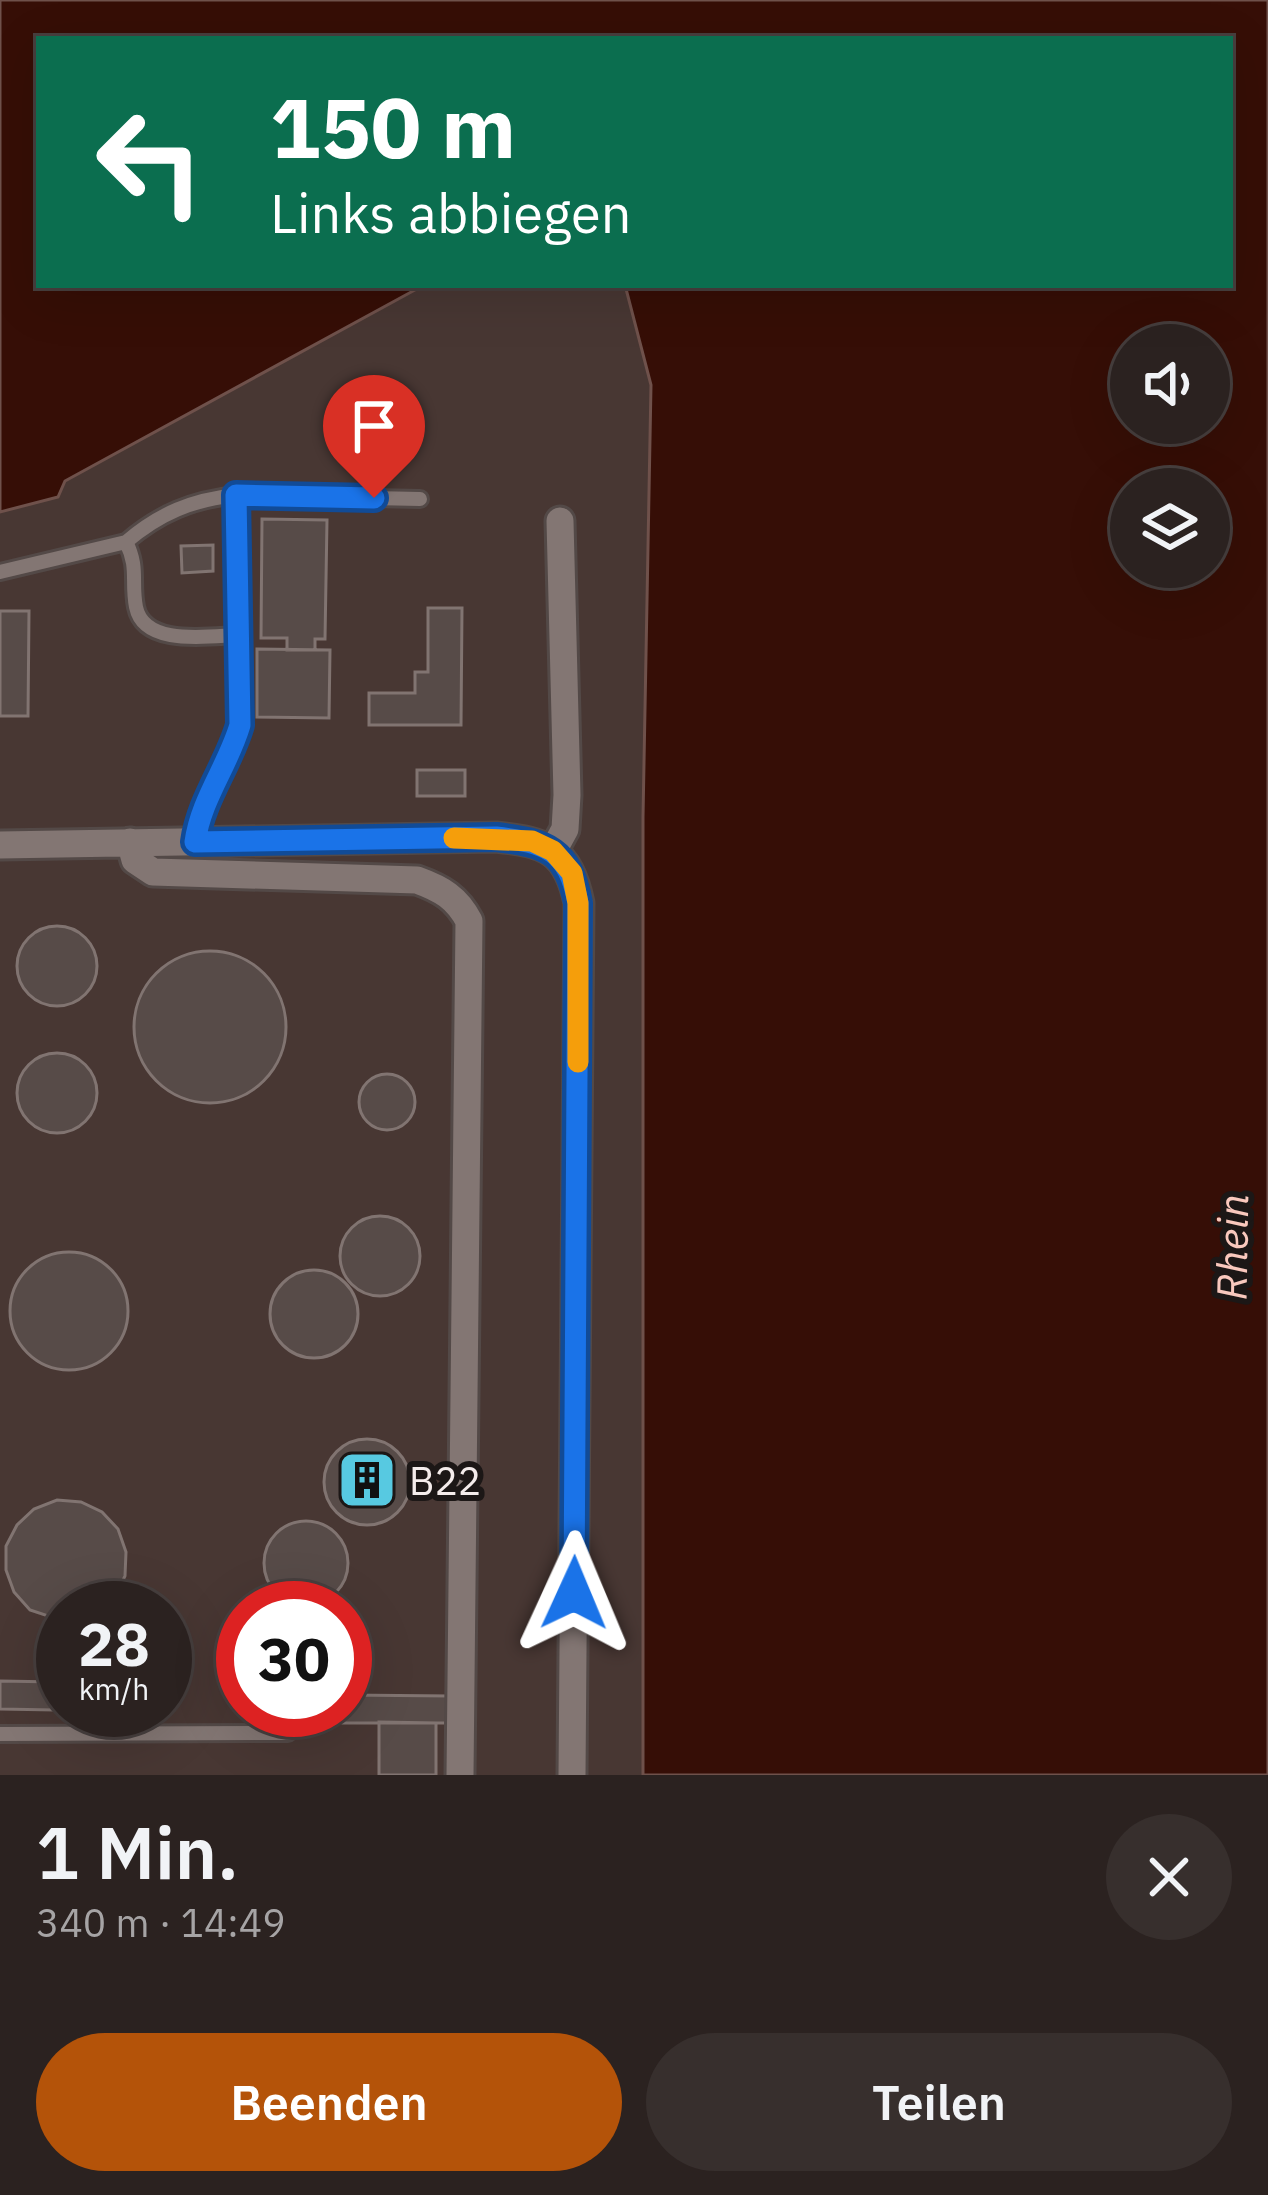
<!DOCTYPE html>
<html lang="de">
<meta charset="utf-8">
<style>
body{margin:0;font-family:"IBM Plex Sans",sans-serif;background:#372f2d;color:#f1f3f6;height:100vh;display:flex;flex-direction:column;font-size:45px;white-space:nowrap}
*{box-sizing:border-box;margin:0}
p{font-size:39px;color:#a6a4a5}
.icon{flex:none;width:66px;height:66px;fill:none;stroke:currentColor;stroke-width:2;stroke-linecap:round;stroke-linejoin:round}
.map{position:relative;height:1775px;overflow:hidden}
.drawer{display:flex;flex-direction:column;background:#2b2220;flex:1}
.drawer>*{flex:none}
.guide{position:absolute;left:36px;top:36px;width:1197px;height:252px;border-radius:0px;box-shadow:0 12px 48px #0002,0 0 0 3px #473f3e;background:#0b6e4f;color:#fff;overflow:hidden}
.buttons{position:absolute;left:1110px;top:324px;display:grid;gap:24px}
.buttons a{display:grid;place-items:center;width:120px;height:120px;border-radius:50%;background:#2b2220;box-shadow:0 12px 48px #0002,0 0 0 3px #473f3e;font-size:60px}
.speed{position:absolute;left:36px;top:1581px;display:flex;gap:24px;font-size:60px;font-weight:700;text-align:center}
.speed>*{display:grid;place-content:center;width:156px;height:156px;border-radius:50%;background:#2b2220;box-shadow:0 12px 48px #0002,0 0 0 3px #473f3e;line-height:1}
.speed small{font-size:30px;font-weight:400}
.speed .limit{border:18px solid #d22;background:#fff;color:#111}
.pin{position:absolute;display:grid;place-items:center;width:102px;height:102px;color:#fff;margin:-123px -51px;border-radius:50% 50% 50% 0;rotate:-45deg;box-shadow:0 0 12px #0007}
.pin .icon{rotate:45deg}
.me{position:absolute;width:132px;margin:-66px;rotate:1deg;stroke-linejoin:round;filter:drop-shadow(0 0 9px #0008)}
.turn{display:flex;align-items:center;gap:42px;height:252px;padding:0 36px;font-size:54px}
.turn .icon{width:156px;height:156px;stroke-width:2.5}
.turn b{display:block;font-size:84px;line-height:102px}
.round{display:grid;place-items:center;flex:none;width:126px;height:126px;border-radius:63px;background:#372f2d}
.summary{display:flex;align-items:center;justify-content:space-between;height:204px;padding:0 36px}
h1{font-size:72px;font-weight:600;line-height:90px}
.action{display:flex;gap:24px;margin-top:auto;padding:24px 36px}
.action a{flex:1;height:138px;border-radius:72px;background:#b45309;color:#fff;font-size:48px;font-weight:600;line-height:138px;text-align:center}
.action a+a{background:#372f2d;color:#f1f3f6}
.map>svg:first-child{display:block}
.built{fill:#483733;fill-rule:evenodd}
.water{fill:#360e06;stroke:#6f514b;stroke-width:3;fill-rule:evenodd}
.building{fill:#574b48;stroke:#817471;stroke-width:3}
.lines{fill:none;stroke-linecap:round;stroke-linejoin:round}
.service-casing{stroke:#534947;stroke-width:20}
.minor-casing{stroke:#534947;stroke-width:33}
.service{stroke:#837673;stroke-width:14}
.minor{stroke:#837673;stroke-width:27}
.route-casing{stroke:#114b97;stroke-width:30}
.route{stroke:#1a73e8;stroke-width:21}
.slow{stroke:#f59e0b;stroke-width:21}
.labels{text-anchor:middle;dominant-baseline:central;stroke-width:12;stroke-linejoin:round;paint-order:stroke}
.poi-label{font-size:39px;fill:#f4eceb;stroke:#1c1716;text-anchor:start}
.water-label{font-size:42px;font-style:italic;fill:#f9c8bd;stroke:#1c1716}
</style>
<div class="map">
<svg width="1268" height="1775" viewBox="0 0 1268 1775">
<rect width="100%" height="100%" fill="#392d2b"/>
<path class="built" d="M0,0L39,39V285H625L651,385L643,817V1775H0ZM63,1608H165V1710H63ZM243,1608H345V1710H243Z"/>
<path class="water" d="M0,0H1268V1775H643V817L651,385L625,285H1230V39H39V285H424L65,481L58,497L0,512ZM1131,345H1209V423H1131ZM1131,489H1209V567H1131Z"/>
<path class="building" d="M262,519L327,520L325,639H315V650H287V638H261Z
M213,545V571L182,573L181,546Z
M428,608H462L461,725H369V693H415V672H428Z
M0,611H29L28,716H0Z
M257,649L330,650L329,718L257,717Z
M417,770H465V796H417Z
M17 966a40 40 0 1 1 80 0a40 40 0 1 1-80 0Z
M134 1027a76 76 0 1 1 152 0a76 76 0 1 1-152 0Z
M17 1093a40 40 0 1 1 80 0a40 40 0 1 1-80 0Z
M359 1102a28 28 0 1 1 56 0a28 28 0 1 1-56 0Z
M340 1256a40 40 0 1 1 80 0a40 40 0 1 1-80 0Z
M10 1311a59 59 0 1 1 118 0a59 59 0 1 1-118 0Z
M270 1314a44 44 0 1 1 88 0a44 44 0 1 1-88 0Z
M324 1482a43 43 0 1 1 86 0a43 43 0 1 1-86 0Z
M57,1500L81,1502L102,1512L118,1529L126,1552L125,1576L115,1597L103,1608H63V1621L30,1610L14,1592L6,1570V1546L17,1525L34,1509Z
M264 1563a42 42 0 1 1 84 0a42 42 0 1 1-84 0Z
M0,1681L55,1682L54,1710L0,1709Z
M345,1695L450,1696V1723H343Z
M302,1710H336V1724L301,1723Z
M379,1722L436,1723V1775H379Z"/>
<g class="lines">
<defs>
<path id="service" d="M236,495C192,500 160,513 126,542C139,568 131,581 136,607C144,647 209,636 238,635
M0,572L126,542
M195,842C201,799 228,766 240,725L236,495L420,499
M0,1734L288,1733"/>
<path id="minor" d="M130,842L135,860L153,872L417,880C442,889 457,898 469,921L460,1775
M0,845L496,837C547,842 568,850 579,903L572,1775
M553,851L565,829L567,795L560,521"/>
</defs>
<use href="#service" class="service-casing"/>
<use href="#minor" class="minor-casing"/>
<use href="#service" class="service"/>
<use href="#minor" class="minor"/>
</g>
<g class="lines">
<defs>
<path id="route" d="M374,498L236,495L240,725C228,766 201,799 195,842L496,837C547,843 568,850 578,903L574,1593"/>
</defs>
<use href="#route" class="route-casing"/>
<use href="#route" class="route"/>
<path class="slow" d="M454,838L532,841L553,851L572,873L578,903V1062"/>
</g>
<defs>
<symbol id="building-square" viewBox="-11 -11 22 22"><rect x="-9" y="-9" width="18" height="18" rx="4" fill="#57c9e1" stroke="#1c1716"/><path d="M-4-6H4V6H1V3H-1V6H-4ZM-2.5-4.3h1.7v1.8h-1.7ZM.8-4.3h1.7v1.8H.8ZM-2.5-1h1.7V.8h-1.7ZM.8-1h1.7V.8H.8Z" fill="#111"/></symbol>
</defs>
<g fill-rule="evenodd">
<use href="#building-square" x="334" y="1447" width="66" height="66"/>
</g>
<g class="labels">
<g class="poi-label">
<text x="409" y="1480">B22</text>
</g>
<g class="water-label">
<text transform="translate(1232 1247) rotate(-89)">Rhein</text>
</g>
</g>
</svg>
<div class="buttons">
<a><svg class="icon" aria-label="sound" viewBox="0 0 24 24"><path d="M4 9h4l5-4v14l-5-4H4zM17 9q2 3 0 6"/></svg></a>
<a><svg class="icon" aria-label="layers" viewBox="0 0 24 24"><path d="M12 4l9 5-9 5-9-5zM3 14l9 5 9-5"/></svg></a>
</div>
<div class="speed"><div>28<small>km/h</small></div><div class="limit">30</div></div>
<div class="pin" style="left:374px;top:498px;background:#d93025"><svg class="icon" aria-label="arrive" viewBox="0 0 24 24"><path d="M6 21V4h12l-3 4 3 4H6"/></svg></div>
<svg class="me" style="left:574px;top:1593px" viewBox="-20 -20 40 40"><path d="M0-17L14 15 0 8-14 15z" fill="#1a73e8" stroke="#fff" stroke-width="4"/></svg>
<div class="guide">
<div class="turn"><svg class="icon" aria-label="left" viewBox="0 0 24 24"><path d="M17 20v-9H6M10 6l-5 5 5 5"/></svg><div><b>150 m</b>Links abbiegen</div></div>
</div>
</div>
<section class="drawer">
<div class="summary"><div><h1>1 Min.</h1><p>340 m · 14:49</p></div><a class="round"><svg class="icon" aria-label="close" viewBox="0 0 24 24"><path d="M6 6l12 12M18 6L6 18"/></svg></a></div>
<div class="action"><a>Beenden</a><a>Teilen</a></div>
</section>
